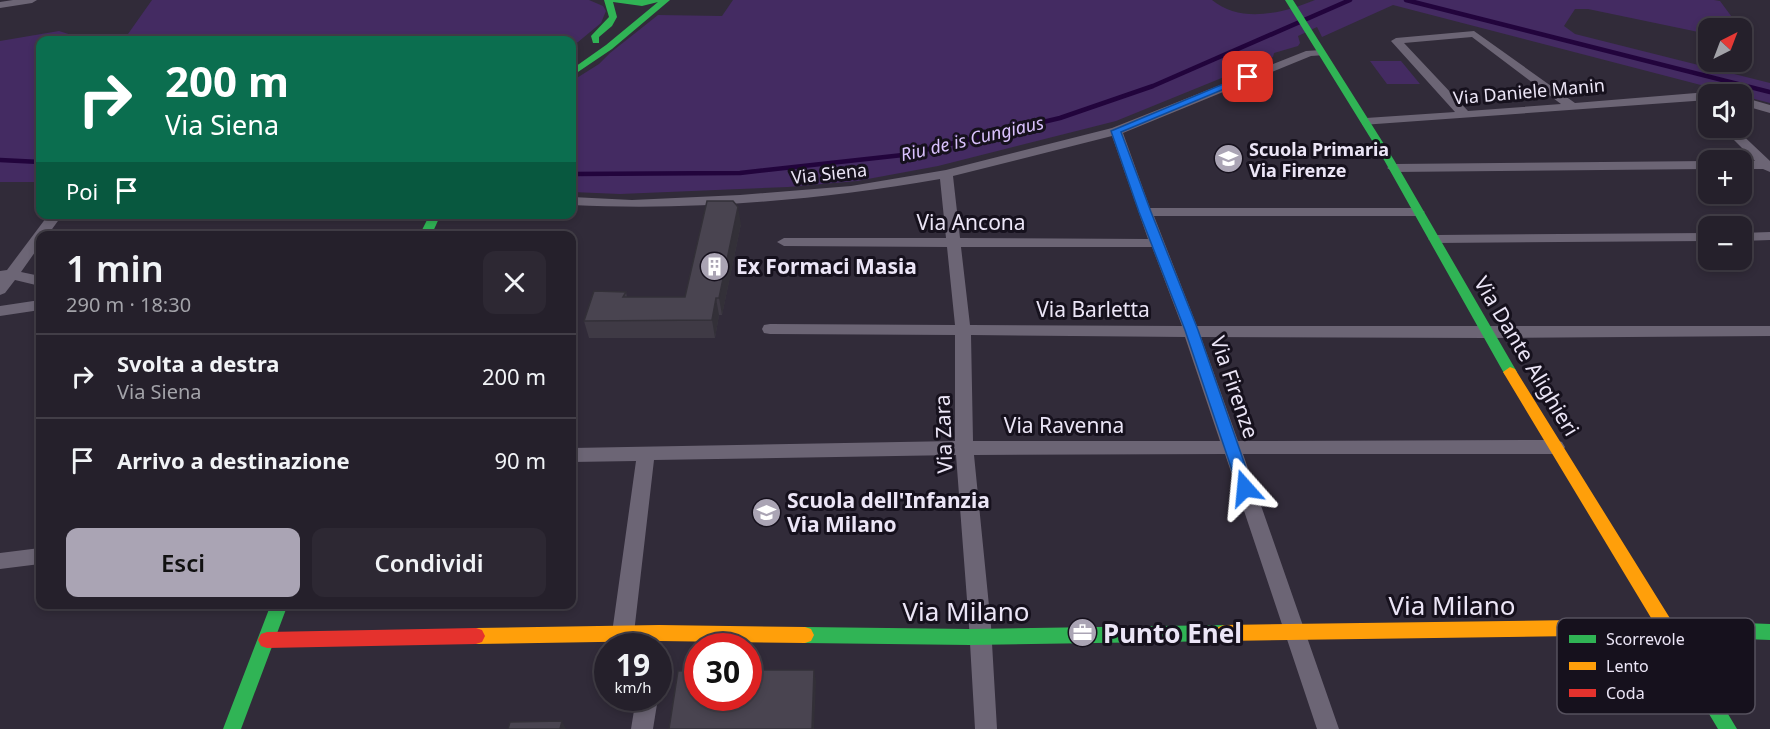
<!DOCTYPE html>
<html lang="it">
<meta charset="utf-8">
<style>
body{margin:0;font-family:"Noto Sans",sans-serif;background:#2d2833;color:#f1f3f6;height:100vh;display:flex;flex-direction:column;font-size:22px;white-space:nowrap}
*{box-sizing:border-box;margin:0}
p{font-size:20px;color:#a3a3a9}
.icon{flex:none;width:33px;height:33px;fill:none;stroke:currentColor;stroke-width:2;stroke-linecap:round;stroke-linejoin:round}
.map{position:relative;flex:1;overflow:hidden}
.panel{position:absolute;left:36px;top:231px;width:540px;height:378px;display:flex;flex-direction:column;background:#25202b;border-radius:12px;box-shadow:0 3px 9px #0003,0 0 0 2px #423e47}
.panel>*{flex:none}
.guide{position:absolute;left:36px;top:36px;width:540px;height:183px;border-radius:12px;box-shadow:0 3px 9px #0003,0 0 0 2px #423e47;background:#0b6e4f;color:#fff;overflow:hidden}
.needle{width:39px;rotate:42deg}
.tools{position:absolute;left:1698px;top:18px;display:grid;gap:12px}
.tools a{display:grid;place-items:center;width:54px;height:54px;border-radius:12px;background:#25202b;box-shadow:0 3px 9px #0003,0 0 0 2px #423e47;font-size:30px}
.speed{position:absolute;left:594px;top:633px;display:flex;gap:12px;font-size:30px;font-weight:700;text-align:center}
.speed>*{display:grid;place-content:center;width:78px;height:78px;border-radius:50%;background:#25202b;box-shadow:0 3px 9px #0003,0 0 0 2px #423e47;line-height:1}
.speed small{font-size:15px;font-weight:400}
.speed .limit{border:9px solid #d22;background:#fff;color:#111}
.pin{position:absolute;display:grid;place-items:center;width:51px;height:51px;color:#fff;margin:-26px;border-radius:12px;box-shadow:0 3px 9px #0006}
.me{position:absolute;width:66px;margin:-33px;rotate:342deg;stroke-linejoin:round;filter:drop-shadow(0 0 4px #0008)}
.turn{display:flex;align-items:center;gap:21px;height:126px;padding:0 30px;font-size:27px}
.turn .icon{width:78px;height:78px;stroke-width:2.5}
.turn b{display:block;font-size:42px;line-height:51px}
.then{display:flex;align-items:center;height:57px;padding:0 30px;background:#0003;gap:12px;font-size:22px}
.round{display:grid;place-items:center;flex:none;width:63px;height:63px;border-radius:12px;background:#2d2833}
.head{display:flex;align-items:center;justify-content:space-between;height:102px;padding:0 30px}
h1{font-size:36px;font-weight:600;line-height:45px}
.action{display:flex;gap:12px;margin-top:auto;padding:12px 30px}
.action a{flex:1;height:69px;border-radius:12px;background:#aaa4b4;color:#111;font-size:24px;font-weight:600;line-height:69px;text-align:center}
.action a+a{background:#2d2833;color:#f1f3f6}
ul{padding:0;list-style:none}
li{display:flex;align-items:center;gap:18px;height:84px;padding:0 30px;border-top:2px solid #423e47}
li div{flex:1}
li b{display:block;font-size:22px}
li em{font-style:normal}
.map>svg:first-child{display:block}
.green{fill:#442b62}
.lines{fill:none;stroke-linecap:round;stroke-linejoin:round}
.stream{stroke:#22043c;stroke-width:4.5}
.street{fill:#6c6575;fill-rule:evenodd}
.fast{fill:#30b455;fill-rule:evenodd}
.slow{fill:#ff9f0a;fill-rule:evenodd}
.jam{fill:#e5322d;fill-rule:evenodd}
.wall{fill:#3f3a45}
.shaded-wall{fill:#333038}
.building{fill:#494450;stroke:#333038;stroke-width:1.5}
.route{fill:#1a73e8;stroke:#114b97;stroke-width:1.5}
.labels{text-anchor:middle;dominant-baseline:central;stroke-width:6;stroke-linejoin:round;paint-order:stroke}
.far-street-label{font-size:18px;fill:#ebe5f6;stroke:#16111d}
.far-water-label{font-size:18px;font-style:italic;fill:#d9c1fd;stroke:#16111d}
.far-poi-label{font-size:18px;font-weight:bold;fill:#ebe5f6;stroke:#16111d;text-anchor:start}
.street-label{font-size:21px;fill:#ebe5f6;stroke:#16111d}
.poi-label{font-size:21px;font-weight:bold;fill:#ebe5f6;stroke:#16111d;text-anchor:start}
.near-street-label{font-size:26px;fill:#ebe5f6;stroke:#16111d}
.near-poi-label{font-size:26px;font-weight:bold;fill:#ebe5f6;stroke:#16111d;text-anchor:start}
.key{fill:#16111d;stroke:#56515e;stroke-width:1.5}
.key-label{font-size:16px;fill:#ebe5f6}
</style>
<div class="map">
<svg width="1770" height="729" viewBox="0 0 1770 729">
<rect width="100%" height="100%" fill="#312b39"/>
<path class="green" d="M152,0H589L603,6L606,11L601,23L572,47V40H40V182H0V41L59,31L81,38L128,34Z
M733,0H1212C1241,24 1284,13 1315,0H1714L1720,1L1740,28H1708V34L1588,9H1575L1564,26L1575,34L1770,83V103L1393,5L1322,37L1317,27L1298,36L1300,43L1298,46L1274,53L1273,57L1116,121L938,166L857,181L788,187L620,194L572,192V81L599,64L610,53L658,15L722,16Z
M1370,61H1401L1420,84H1387Z"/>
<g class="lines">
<path class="stream" d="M1406,0L1770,92
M0,160L40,162
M572,174L740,173L903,155L1060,118L1153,86L1350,0"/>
<path class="street" d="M13,0H37L32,3L0,8V2Z
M1474,31L1575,103L1708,92L1713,94H1708V100L1362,125V119L1366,118L1455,112L1391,41L1396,38ZM1472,37L1561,104L1468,111L1404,43Z
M1321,50L1325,51V55L1311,56L1123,133L1150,208H1418L1425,212L1418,216H1154L1197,326H1770V336L1487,338L1201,337L1238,441L1556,440L1562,442L1565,447L1562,452L1556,454H1243L1339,729H1317L1225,454L974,455L991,626L997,729H975L969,626L956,455L654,460L634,633L631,640L623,643L615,640L612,633L636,461L572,462V448L955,441V335L770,334L764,333L762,329L764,325L770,324L955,325L947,247L784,246L777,242L784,238H946L940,179C819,200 695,211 572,205V197L632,200L740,195L851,186L946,170L1112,128L1306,51ZM1112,136L1148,239L960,238L953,176ZM961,247H1152L1182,326L970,325ZM971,335L1185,337L1220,441H973Z
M1742,97L1770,105V113L1742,105Z
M1722,128H1735L1770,161V172L1763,169H1742V161H1755Z
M1708,161V169L1394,172L1387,168L1394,164Z
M49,214H63L47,236H40V245L21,272L40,276V286L15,280L5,293L0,295V271L7,270Z
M1770,232V240L1742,241V233Z
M1708,233V241L1435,243L1428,239L1435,235Z
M40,300V310L0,316V306Z
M40,548V564L0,569V553Z
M636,698H658L653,729H631Z"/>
<path class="fast" d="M604,0H670L612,49L572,76V69L606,45L658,2L642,6L613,2L617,17L612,26L599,37V43H593L591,36L609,17Z
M1285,0H1293L1394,160L1517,372L1515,375H1505L1384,160Z
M430,214H441L431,236H419Z
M271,604H288L241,729H223Z
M1643,619L1770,624V640L1643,635L1637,632L1634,627L1637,622Z
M1224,625L1230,627L1233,633L1230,639L1224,641L970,645L805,643L799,641L796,635L799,629L805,627L970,629Z
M1680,642L1686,644L1737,729H1718L1671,650L1674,644Z"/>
<path class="slow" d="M1510,367L1515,369L1686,644L1689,650L1686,656L1680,658L1674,656L1503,372Z
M1643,619L1649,622L1652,627L1649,632L1643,635L1224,641L1218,639L1215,633L1218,627L1224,625Z
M659,625L805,627L811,629L814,635L811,641L805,643L659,641L476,644L470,642L467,636L470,630L476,628Z"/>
<path class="jam" d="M476,628L482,630L485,636L482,642L476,644L267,648L261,646L258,640L261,634L267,632Z"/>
</g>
<path class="wall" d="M741,224L722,315H719L715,338H589L584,321L626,292L627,297H685Z"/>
<path class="shaded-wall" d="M738,207L741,224L722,315L719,298Z
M716,298L719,315L715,338L712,320Z
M814,670L816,682L814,729H812Z
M562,721L566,729H560Z"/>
<path class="building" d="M707,201H733L738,207L719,298H716L712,320L584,321L594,291L626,292L623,297H685Z
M698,670V698H748V670H814L812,729H669L678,671Z
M562,721L560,729H508L510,722Z"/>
<path class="route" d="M1245,75L1253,77L1121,132L1151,212L1198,330L1253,488L1251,492H1240L1238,488L1185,330L1139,212L1111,131Z"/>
<defs>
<symbol id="school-disc" viewBox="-11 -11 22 22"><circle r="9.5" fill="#aaa4b4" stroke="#16111d"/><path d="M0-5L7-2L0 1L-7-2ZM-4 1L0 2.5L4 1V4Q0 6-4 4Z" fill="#fff"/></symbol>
<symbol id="building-disc" viewBox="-11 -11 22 22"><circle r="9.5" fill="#aaa4b4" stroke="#16111d"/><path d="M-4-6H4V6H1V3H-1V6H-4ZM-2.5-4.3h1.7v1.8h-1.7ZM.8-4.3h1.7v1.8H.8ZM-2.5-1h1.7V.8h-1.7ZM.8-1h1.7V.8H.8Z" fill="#fff"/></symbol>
<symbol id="office-disc" viewBox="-11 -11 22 22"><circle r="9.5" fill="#aaa4b4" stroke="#16111d"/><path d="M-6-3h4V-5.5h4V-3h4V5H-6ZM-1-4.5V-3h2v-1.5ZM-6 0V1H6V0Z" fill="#fff"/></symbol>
</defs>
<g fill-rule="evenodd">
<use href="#school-disc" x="1212" y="142" width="33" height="33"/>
<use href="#building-disc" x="698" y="250" width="33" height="33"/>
<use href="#school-disc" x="750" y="496" width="33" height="33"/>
<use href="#office-disc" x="1066" y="616" width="33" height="33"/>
</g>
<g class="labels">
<g class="far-street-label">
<text transform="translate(1529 91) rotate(-5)">Via Daniele Manin</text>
<text transform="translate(829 173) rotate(-6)">Via Siena</text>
</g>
<g class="far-water-label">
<text transform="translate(972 138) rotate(-13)">Riu de is Cungiaus</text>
</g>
<g class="far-poi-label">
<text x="1249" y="149">Scuola Primaria<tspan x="1249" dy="21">Via Firenze</tspan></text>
</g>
<g class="street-label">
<text x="971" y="222">Via Ancona</text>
<text x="1093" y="309">Via Barletta</text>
<text transform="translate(1527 356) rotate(59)">Via Dante Alighieri</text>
<text transform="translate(1235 387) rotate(71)">Via Firenze</text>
<text x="1064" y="425">Via Ravenna</text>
<text transform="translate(943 434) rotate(-92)">Via Zara</text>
</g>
<g class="poi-label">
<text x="736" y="266">Ex Formaci Masia</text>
<text x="787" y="500">Scuola dell'Infanzia<tspan x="787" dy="24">Via Milano</tspan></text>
</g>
<g class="near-street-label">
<text x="1452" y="605">Via Milano</text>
<text x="966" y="611">Via Milano</text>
</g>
<g class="near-poi-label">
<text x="1103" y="633">Punto Enel</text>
</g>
</g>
<rect x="1557" y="618" width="198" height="96" rx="9" class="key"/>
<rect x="1569" y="635" width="27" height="8" fill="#30b455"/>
<rect x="1569" y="662" width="27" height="8" fill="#ff9f0a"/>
<rect x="1569" y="689" width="27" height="8" fill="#e5322d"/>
<g class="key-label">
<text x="1606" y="645">Scorrevole</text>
<text x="1606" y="672">Lento</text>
<text x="1606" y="699">Coda</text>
</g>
</svg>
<div class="tools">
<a><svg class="needle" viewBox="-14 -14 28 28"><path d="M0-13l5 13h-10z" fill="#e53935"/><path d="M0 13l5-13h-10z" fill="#a3a3a9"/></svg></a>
<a><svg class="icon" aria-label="sound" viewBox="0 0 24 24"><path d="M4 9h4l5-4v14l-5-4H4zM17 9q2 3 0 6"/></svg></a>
<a>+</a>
<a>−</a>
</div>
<div class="speed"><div>19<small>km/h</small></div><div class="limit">30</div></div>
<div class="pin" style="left:1248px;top:77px;background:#d93025"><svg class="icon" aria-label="arrive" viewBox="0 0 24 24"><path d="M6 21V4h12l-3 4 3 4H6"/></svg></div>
<svg class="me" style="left:1245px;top:488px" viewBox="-20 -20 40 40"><path d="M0-17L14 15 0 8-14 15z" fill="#1a73e8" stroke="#fff" stroke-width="4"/></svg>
<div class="guide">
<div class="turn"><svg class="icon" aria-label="right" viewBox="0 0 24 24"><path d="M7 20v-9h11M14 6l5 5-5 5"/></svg><div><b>200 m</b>Via Siena</div></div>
<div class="then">Poi<svg class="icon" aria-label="arrive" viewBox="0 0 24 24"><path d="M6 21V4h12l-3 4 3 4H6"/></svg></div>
</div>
<section class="panel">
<div class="head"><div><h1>1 min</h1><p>290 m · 18:30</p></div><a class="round"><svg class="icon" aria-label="close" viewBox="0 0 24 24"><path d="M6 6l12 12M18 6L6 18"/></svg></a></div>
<ul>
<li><svg class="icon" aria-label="right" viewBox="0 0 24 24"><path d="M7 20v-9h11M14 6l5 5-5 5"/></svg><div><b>Svolta a destra</b><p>Via Siena</p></div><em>200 m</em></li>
<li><svg class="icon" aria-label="arrive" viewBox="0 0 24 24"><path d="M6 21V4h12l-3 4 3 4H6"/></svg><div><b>Arrivo a destinazione</b></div><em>90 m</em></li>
</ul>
<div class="action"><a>Esci</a><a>Condividi</a></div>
</section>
</div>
